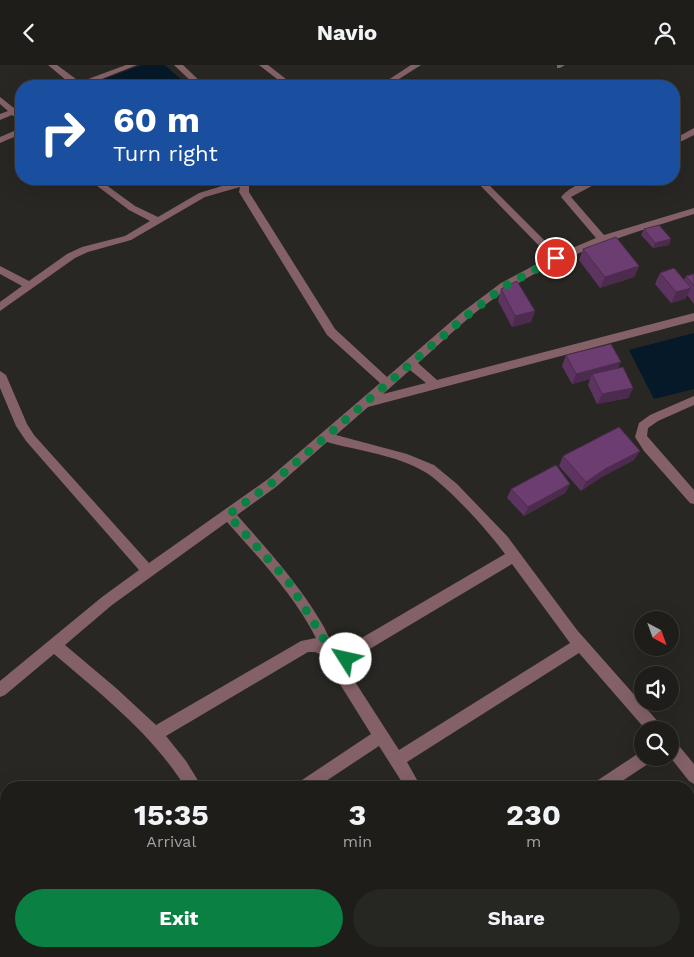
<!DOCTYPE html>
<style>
body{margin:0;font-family:"Work Sans",sans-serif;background:#262623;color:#f1f3f6;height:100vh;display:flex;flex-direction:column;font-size:19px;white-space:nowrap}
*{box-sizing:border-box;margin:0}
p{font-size:16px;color:#a1a2a2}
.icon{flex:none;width:28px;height:28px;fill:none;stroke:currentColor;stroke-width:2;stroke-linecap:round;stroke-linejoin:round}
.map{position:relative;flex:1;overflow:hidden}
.drawer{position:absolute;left:0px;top:716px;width:695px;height:176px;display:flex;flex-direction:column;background:#1e1d1a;border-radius:20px 20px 0 0;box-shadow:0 5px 20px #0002,0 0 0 1px #3c3b39}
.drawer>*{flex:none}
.top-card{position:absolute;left:15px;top:15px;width:665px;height:105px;border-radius:20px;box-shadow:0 5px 20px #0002,0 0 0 1px #3c3b39;background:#1a4fa0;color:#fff;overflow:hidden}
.needle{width:32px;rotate:139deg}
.buttons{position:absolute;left:634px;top:546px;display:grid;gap:10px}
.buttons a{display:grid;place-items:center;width:45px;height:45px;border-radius:50%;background:#1e1d1a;box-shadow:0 5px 20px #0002,0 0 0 1px #3c3b39;font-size:25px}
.pin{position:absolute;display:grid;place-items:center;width:42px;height:42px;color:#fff;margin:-21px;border:2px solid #fff;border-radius:50%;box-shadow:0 1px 5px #0007}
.me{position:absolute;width:55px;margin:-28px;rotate:305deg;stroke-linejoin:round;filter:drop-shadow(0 0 4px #0008)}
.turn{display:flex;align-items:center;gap:18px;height:105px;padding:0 15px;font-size:22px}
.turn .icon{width:65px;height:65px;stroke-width:2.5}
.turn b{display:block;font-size:35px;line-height:42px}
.eta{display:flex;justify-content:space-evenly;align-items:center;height:85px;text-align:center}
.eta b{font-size:30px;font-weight:700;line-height:35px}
.cta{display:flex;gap:10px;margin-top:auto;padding:10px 15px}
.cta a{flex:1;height:58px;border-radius:30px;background:#0b8043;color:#fff;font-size:20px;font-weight:700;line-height:58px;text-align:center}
.cta a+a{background:#262623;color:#f1f3f6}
header{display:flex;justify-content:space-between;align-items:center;height:65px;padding:0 15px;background:#1e1d1a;font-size:22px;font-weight:700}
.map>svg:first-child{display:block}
.water{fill:#051928}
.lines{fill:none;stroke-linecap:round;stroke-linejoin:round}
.minor{fill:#836167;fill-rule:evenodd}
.wall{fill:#5d3460}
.shaded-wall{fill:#4c2b4e}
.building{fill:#6c3d70;stroke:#4c2b4e}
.route{stroke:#0b8043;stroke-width:9;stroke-dasharray:0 16.2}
</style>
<header><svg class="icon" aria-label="back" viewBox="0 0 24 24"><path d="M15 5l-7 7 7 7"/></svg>Navio<svg class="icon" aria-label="person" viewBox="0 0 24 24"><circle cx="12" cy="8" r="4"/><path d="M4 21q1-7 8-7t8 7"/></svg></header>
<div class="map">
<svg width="694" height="892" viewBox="0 0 694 892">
<rect width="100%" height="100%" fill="#282723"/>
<path class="water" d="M142,0H165L188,21H85Z
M694,268V324L654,334L629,285Z
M77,886H173L176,892H69Z"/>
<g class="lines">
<path class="minor" d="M48,0H57L80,17L126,0H137L84,21H73Z
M174,0H183L205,21H196Z
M259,0H268L295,21H286Z
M411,0H421L388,21H379Z
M557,0H565L560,3H557Z
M0,32L14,43L21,42V46L19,47L21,50V56L12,50L0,55V49L8,46L0,39Z
M21,63V69L0,78V72Z
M694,63V70L674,80V74Z
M88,114H98L135,141L158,152L199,128L245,114H255L249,119V127L335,264L387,312L461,248L501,218L550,192L474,114H483L558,189L596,173L561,132C571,120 590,113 605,114L571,132L604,170L694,143V149C629,169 568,187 510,223C476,243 447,273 418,298L437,315L694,248V256L368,342L336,370L407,389L434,400L457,419L507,471L577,565L661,660L663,665H646L579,588L407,697L421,722H405L379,681L317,722H297L299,717L371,669L338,616L336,606L338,597L315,587H308L166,671L186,696L202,722H185C152,669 102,630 54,589L5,630L0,632V616L102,532L139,505L26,376L16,361L0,323V306L6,310L27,359L34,370L149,498L268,414L380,318L327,270L239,127L240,122L205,132L131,175L88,187L75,193L0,246V237L22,221L0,209V201L29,216L67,189L82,182L125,171L150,156L129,145ZM410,305L426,318L383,329ZM327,377C359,386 397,390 425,407C449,422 489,467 505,489L353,578L344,586C328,579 330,571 321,557C298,518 267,484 237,450L276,422ZM227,457C259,493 294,530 316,573L301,576L156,660L116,623L65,580L112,540ZM512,499L570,578L399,685L350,609L351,600L363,588Z
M694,331V340L658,356L648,363L647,371L694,425V439L690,438L644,386L635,372L639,358L650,350Z
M670,674L675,676L694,699V719L689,716L670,692Z
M642,686V692H653L651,697L613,722H593L595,717Z
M694,837V855L689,857V839Z
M41,886H64L62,892H38Z
M263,886H284L287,892H265Z
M306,886H329L327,892H303Z
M502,886H519L522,892H504Z
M623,886H645L643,892H620Z"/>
</g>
<path class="wall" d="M644,164L669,180L653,183L641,170Z
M583,184L639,201L634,212L600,223L579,195Z
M660,208L684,215L686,211L694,209V239L687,230L685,234L671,238L655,219Z
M501,224L535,246L531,257L512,262L498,236Z
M566,290L618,303L633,323L628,333L597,339L588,320L590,314L572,319L562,301Z
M640,386L634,395L600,413L581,426L559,401L563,391Z
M570,419L565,428L524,451L507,433L511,424Z"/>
<path class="shaded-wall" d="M671,174L669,180L653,183L655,178Z
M639,201L634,212L600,223L605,212Z
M691,223L685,234L671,238L676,227Z
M535,246L531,257L512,262L515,251Z
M621,297L616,307L592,309L590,314L572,319L576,309Z
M633,323L628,333L597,339L602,329Z
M640,386L634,395L600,413L581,426L586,417L605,404Z
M570,419L565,428L524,451L528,442Z"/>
<path class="building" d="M659,160L671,174L655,178L644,164Z
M616,172L639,201L605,212L583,184Z
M674,203L691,223L676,227L660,208Z
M694,209V221L686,211Z
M517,216L535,246L515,251L501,224Z
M611,279L621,297L576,309L566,290Z
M623,302L633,323L602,329L592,309Z
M619,362L640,386L605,404L586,417L563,391Z
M556,400L570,419L528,442L511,424Z"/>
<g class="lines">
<path class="route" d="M346,594L328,584L322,571L288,516L228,450L272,418L465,252L505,221L556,193"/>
</g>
</svg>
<div class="buttons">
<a><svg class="needle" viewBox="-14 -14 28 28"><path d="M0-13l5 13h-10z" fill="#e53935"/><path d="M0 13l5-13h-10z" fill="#a1a2a2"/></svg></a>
<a><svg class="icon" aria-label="sound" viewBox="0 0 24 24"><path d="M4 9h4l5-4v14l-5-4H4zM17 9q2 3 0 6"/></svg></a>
<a><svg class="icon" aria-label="search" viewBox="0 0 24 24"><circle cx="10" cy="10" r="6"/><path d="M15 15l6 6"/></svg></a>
</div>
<div class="pin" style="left:556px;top:193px;background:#d93025"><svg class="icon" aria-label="arrive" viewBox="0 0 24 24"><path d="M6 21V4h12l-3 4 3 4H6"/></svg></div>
<svg class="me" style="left:346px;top:594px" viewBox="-20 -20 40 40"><circle r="19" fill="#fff"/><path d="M0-13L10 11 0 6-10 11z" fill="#0b8043"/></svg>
<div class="top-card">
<div class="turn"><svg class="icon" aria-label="right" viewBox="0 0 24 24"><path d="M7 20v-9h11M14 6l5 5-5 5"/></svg><div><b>60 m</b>Turn right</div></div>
</div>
<section class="drawer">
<div class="eta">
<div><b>15:35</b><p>Arrival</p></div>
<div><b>3</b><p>min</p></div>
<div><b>230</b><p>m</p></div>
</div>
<div class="cta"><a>Exit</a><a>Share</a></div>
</section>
</div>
